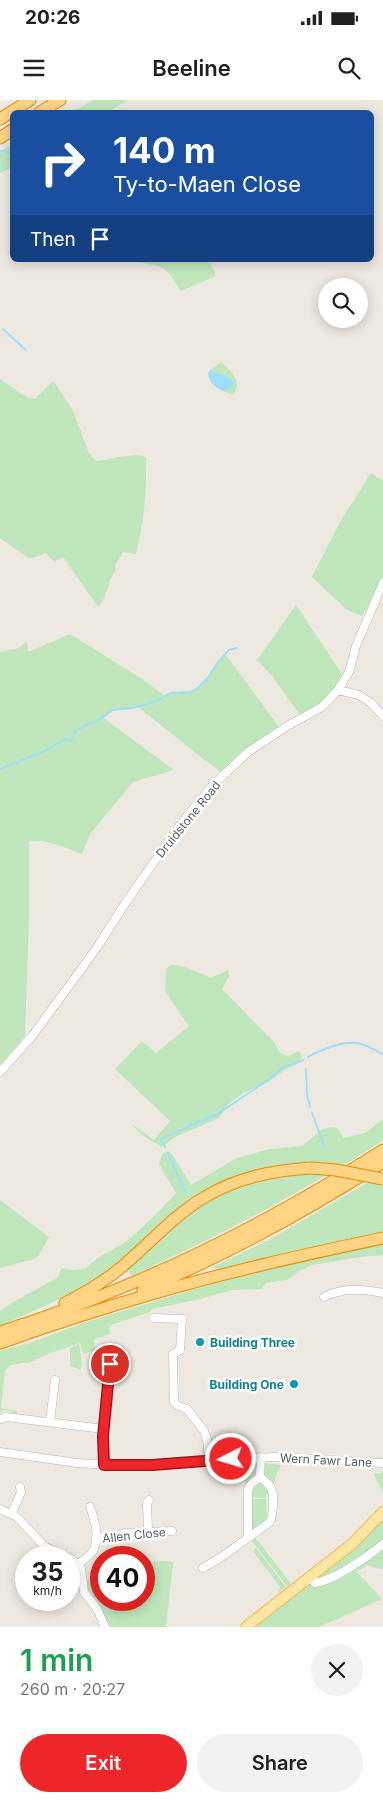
<!DOCTYPE html>
<meta charset="utf-8">
<style>
body{margin:0;font-family:Inter,sans-serif;background:#f2f2f2;color:#202124;height:100vh;display:flex;flex-direction:column;font-size:19px;white-space:nowrap}
*{box-sizing:border-box;margin:0}
p{font-size:16px;color:#757577}
.icon{flex:none;width:28px;height:28px;fill:none;stroke:currentColor;stroke-width:2;stroke-linecap:round;stroke-linejoin:round}
.map{position:relative;height:1527px;overflow:hidden}
.sheet{display:flex;flex-direction:column;background:#fff;flex:1}
.sheet>*{flex:none}
.top-card{position:absolute;left:10px;top:10px;width:364px;height:152px;border-radius:8px;box-shadow:0 2px 12px #0003;background:#1a4fa0;color:#fff;overflow:hidden}
.controls{position:absolute;left:318px;top:178px;display:grid;gap:10px}
.controls a{display:grid;place-items:center;width:50px;height:50px;border-radius:50%;background:#fff;box-shadow:0 2px 12px #0003;font-size:25px}
.speed{position:absolute;left:15px;top:1446px;display:flex;gap:10px;font-size:25px;font-weight:700;text-align:center}
.speed>*{display:grid;place-content:center;width:65px;height:65px;border-radius:50%;background:#fff;box-shadow:0 2px 12px #0003;line-height:1}
.speed small{font-size:12px;font-weight:400}
.speed .limit{border:8px solid #d22;background:#fff;color:#111}
.pin{position:absolute;display:grid;place-items:center;width:42px;height:42px;color:#fff;margin:-21px;border:2px solid #fff;border-radius:50%;box-shadow:0 1px 5px #0007}
.me{position:absolute;width:55px;margin:-28px;rotate:265deg;stroke-linejoin:round;filter:drop-shadow(0 0 4px #0008)}
.turn{display:flex;align-items:center;gap:18px;height:105px;padding:0 20px;font-size:22px}
.turn .icon{width:65px;height:65px;stroke-width:2.5}
.turn b{display:block;font-size:35px;line-height:42px}
.then{display:flex;align-items:center;height:48px;padding:0 20px;background:#0003;gap:10px;font-size:19px}
.round{display:grid;place-items:center;flex:none;width:52px;height:52px;border-radius:26px;background:#f2f2f2}
.headline{display:flex;align-items:center;justify-content:space-between;height:85px;padding:0 20px}
h1{font-size:30px;font-weight:600;line-height:38px;color:#1e9e55}
.primary-button{display:flex;gap:10px;margin-top:auto;padding:10px 20px}
.primary-button a{flex:1;height:58px;border-radius:30px;background:#ee262a;color:#fff;font-size:20px;font-weight:600;line-height:58px;text-align:center}
.primary-button a+a{background:#f2f2f2;color:#202124}
.status{display:flex;justify-content:space-between;align-items:center;height:35px;padding:0 25px;background:#fff;direction:ltr}
.status svg{height:14px;fill:currentColor}
header{display:flex;justify-content:space-between;align-items:center;height:65px;padding:0 20px;background:#fff;font-size:22px;font-weight:600}
.map>svg:first-child{display:block}
.green{fill:#c0e6bc}
.water{fill:#9edfff}
.lines{fill:none;stroke-linecap:round;stroke-linejoin:round}
.stream{stroke:#9edfff;stroke-width:2}
.minor-casing{stroke:#b3b8bc;stroke-width:9}
.major-casing{stroke:#f5b751;stroke-width:12}
.highway-casing{stroke:#ed8b00;stroke-width:13}
.minor{stroke:#fff;stroke-width:8}
.major{stroke:#ffe7a3;stroke-width:10}
.highway{stroke:#ffd485;stroke-width:11}
.highway-bridge-casing{stroke:#ed8b00;stroke-width:13;stroke-linecap:butt}
.highway-bridge{stroke:#ffd485;stroke-width:11}
.route-casing{stroke:#9b191b;stroke-width:12}
.route{stroke:#ee262a;stroke-width:9}
.culture-dot{fill:#0f9aa8;stroke:#fff;stroke-width:2}
.labels{text-anchor:middle;dominant-baseline:central;stroke-width:5;stroke-linejoin:round;paint-order:stroke}
.street-label{font-size:12px;fill:#595e62;stroke:#fff}
.culture-label{font-size:12px;font-weight:bold;fill:#0d838f;stroke:#fff;text-anchor:start}
</style>
<div class="status"><b>20:26</b><svg viewBox="0 0 49 12"><path d="M0 12V9h3v3zM5 12V6h3v6zM10 12V3h3v9zM15 12V0h3v12zM26 1h20v11H26zM47 4h2v5h-2z"/></svg></div>
<header><svg class="icon" aria-label="menu" viewBox="0 0 24 24"><path d="M4 6h16M4 12h16M4 18h16"/></svg>Beeline<svg class="icon" aria-label="search" viewBox="0 0 24 24"><circle cx="10" cy="10" r="6"/><path d="M15 15l6 6"/></svg></header>
<div class="map">
<svg width="383" height="1527" viewBox="0 0 383 1527">
<rect width="100%" height="100%" fill="#ede9e0"/>
<path class="green" d="M93,0H128L108,12H72Z
M12,45V67L0,73V51Z
M134,160H209L216,176L181,191C176,184 171,173 163,168C155,164 143,164 134,160Z
M221,262C231,270 243,283 233,295L223,291L229,290L234,282L226,276L210,270Z
M0,279L26,297L35,299L53,281L55,283L73,311L89,353L96,361C113,360 131,352 146,357C147,393 144,420 136,454L123,452L115,465L116,470C107,481 108,497 98,507L63,457L54,462L46,453L30,459L0,438Z
M371,373L383,381V479L362,516L347,510L312,477L340,422Z
M296,505L343,576C331,597 321,604 300,615L273,577L257,560Z
M70,534L142,579L165,596C174,591 184,595 193,591C208,585 214,566 225,554L279,627L243,652L220,672L138,607L112,610L103,617L113,625L174,670L133,682L90,734L82,754C66,748 47,739 29,741V820L25,936L0,965V552L16,549L27,542L28,552Z
M171,865C186,866 198,872 211,878L228,870L229,876L222,889L274,942L280,953L288,956L299,951L302,957L297,964L286,969L268,982L245,992L228,1004L219,1018L175,1037L162,1047C151,1040 140,1036 132,1024L154,1040L170,1021L115,969L142,941L156,953L189,926L165,891L166,869Z
M383,1019V1040L346,1064L335,1066L308,1063L270,1067L238,1076L105,1175L78,1191L0,1226V1211L13,1202L57,1178L62,1168L72,1170L86,1169C99,1154 110,1153 125,1142C143,1128 160,1111 176,1093L159,1064L162,1054L168,1051L171,1053L191,1085L237,1058L270,1049L302,1046L321,1030L332,1027L338,1029L344,1038L365,1033Z
M307,1074L326,1075C263,1113 198,1145 132,1176L129,1173V1168C149,1150 168,1131 189,1114C224,1088 264,1076 307,1074Z
M369,1082L383,1085V1133L217,1170L213,1167L267,1141Z
M0,1100L49,1137L37,1158L0,1168Z
M383,1141V1155L360,1157L312,1165L301,1170L287,1180L266,1183L262,1189L232,1190L200,1199L152,1209L150,1212L111,1225L109,1228L110,1234L93,1240L96,1250L83,1254L80,1243L48,1254L29,1263H22L11,1265L5,1270L1,1308L17,1311V1314L12,1315V1311L2,1310L0,1313V1250L27,1244L83,1223L188,1191L256,1172Z
M79,1244L82,1263L81,1270L70,1266V1248Z
M283,1362L324,1364V1366L329,1364V1367L283,1363Z
M256,1363V1377L246,1384L244,1365Z
M264,1363L281,1365L276,1374L274,1385L263,1375Z
M383,1371V1394L374,1375L375,1373L379,1374Z
M256,1382H261L268,1385L270,1395H266V1398L251,1397L249,1391Z
M251,1399H266C266,1407 267,1414 267,1421L251,1432Z
M383,1420V1469H380L367,1465L357,1472L382,1499L319,1527H251L302,1489Z
M255,1437L291,1484L287,1486L251,1440Z
M256,1448L286,1487L278,1493L280,1487L253,1451Z
M169,1461L174,1462L172,1472L166,1527H110L101,1507L88,1490L87,1480L101,1483V1500H144V1462Z"/>
<path class="water" d="M210,270L226,276L234,282C232,289 230,290 223,291C215,287 210,283 208,274Z"/>
<g class="lines">
<path class="stream" d="M0,51L12,54
M3,229L26,250
M0,669L47,650L65,639L71,641L75,631L103,617L112,610L133,608L157,601L170,593L191,592L199,587L209,576L218,562L229,550L237,548
M308,957C320,950 347,939 361,944C369,946 376,951 383,954
M306,969L307,995L310,1007
M312,1013L325,1048
M165,1047L161,1039L219,1013L271,978L283,967L303,960
M167,1052L186,1093"/>
<defs>
<path id="minor" d="M338,590L359,595L371,603L383,616
M0,972L33,935L77,875L98,846L126,802L180,725L211,687L248,652L289,625L322,607L338,590L349,572L356,546L383,483
M324,1197C344,1187 362,1189 383,1193
M154,1218L182,1219L180,1250L173,1254V1256L174,1302L178,1306L187,1309L204,1331L207,1339L209,1361
M1,1319L6,1317L104,1329
M50,1322L55,1280
M0,1352L77,1363L112,1365H152L273,1357L383,1363
M105,1365L103,1336L110,1263
M0,1409L17,1417L44,1446L68,1458
M12,1413L21,1392L20,1387
M148,1432L147,1403L149,1400
M96,1438L110,1437L125,1433L172,1431
M248,1438V1389L252,1383L260,1377
M69,1458L74,1461L81,1468L84,1492L97,1509L105,1527
M78,1464C83,1460 90,1456 93,1451C100,1439 95,1419 90,1407
M203,1468L220,1458L270,1422C273,1414 275,1396 271,1388C269,1383 263,1381 260,1376L261,1357
M309,1477L315,1483C335,1480 367,1457 383,1444"/>
<path id="major" d="M246,1527L352,1444L383,1412"/>
<path id="highway" d="M40,12L60,0
M0,19L30,0
M0,38L12,30
M143,1190C227,1154 307,1111 383,1062
M65,1203C85,1193 105,1181 123,1166C150,1143 174,1115 205,1097C238,1077 274,1070 311,1068
M0,1232C136,1189 263,1127 383,1050
M0,1243C51,1225 103,1208 155,1193C230,1171 306,1154 383,1138"/>
</defs>
<use href="#minor" class="minor-casing"/>
<use href="#major" class="major-casing"/>
<use href="#highway" class="highway-casing"/>
<use href="#minor" class="minor"/>
<use href="#major" class="major"/>
<use href="#highway" class="highway"/>
<defs>
<path id="highway-bridge" d="M311,1068L336,1070L383,1079"/>
</defs>
<use href="#highway-bridge" class="highway-bridge-casing"/>
<use href="#highway-bridge" class="highway-bridge"/>
</g>
<g class="lines">
<defs>
<path id="route" d="M110,1264L103,1336L104,1365H152L231,1359"/>
</defs>
<use href="#route" class="route-casing"/>
<use href="#route" class="route"/>
</g>
<g class="culture-dot">
<circle cx="200" cy="1242" r="5"/>
<circle cx="294" cy="1284" r="5"/>
</g>
<g class="labels">
<g class="street-label">
<text transform="translate(188 719) rotate(-51)">Druidstone Road</text>
<text transform="translate(326 1360) rotate(3)">Wern Fawr Lane</text>
<text transform="translate(134 1435) rotate(-6)">Allen Close</text>
</g>
<g class="culture-label">
<text x="210" y="1242">Building Three</text>
<text x="284" y="1284" text-anchor="end">Building One</text>
</g>
</g>
</svg>
<div class="controls">
<a><svg class="icon" aria-label="search" viewBox="0 0 24 24"><circle cx="10" cy="10" r="6"/><path d="M15 15l6 6"/></svg></a>
</div>
<div class="speed"><div>35<small>km/h</small></div><div class="limit">40</div></div>
<div class="pin" style="left:110px;top:1264px;background:#d93025"><svg class="icon" aria-label="arrive" viewBox="0 0 24 24"><path d="M6 21V4h12l-3 4 3 4H6"/></svg></div>
<svg class="me" style="left:231px;top:1359px" viewBox="-20 -20 40 40"><circle r="17" fill="#ee262a" stroke="#fff" stroke-width="3"/><path d="M0-11L8 9 0 5-8 9z" fill="#fff"/></svg>
<div class="top-card">
<div class="turn"><svg class="icon" aria-label="right" viewBox="0 0 24 24"><path d="M7 20v-9h11M14 6l5 5-5 5"/></svg><div><b>140 m</b>Ty-to-Maen Close</div></div>
<div class="then">Then<svg class="icon" aria-label="arrive" viewBox="0 0 24 24"><path d="M6 21V4h12l-3 4 3 4H6"/></svg></div>
</div>
</div>
<section class="sheet">
<div class="headline"><div><h1>1 min</h1><p>260 m · 20:27</p></div><a class="round"><svg class="icon" aria-label="close" viewBox="0 0 24 24"><path d="M6 6l12 12M18 6L6 18"/></svg></a></div>
<div class="primary-button"><a>Exit</a><a>Share</a></div>
</section>
